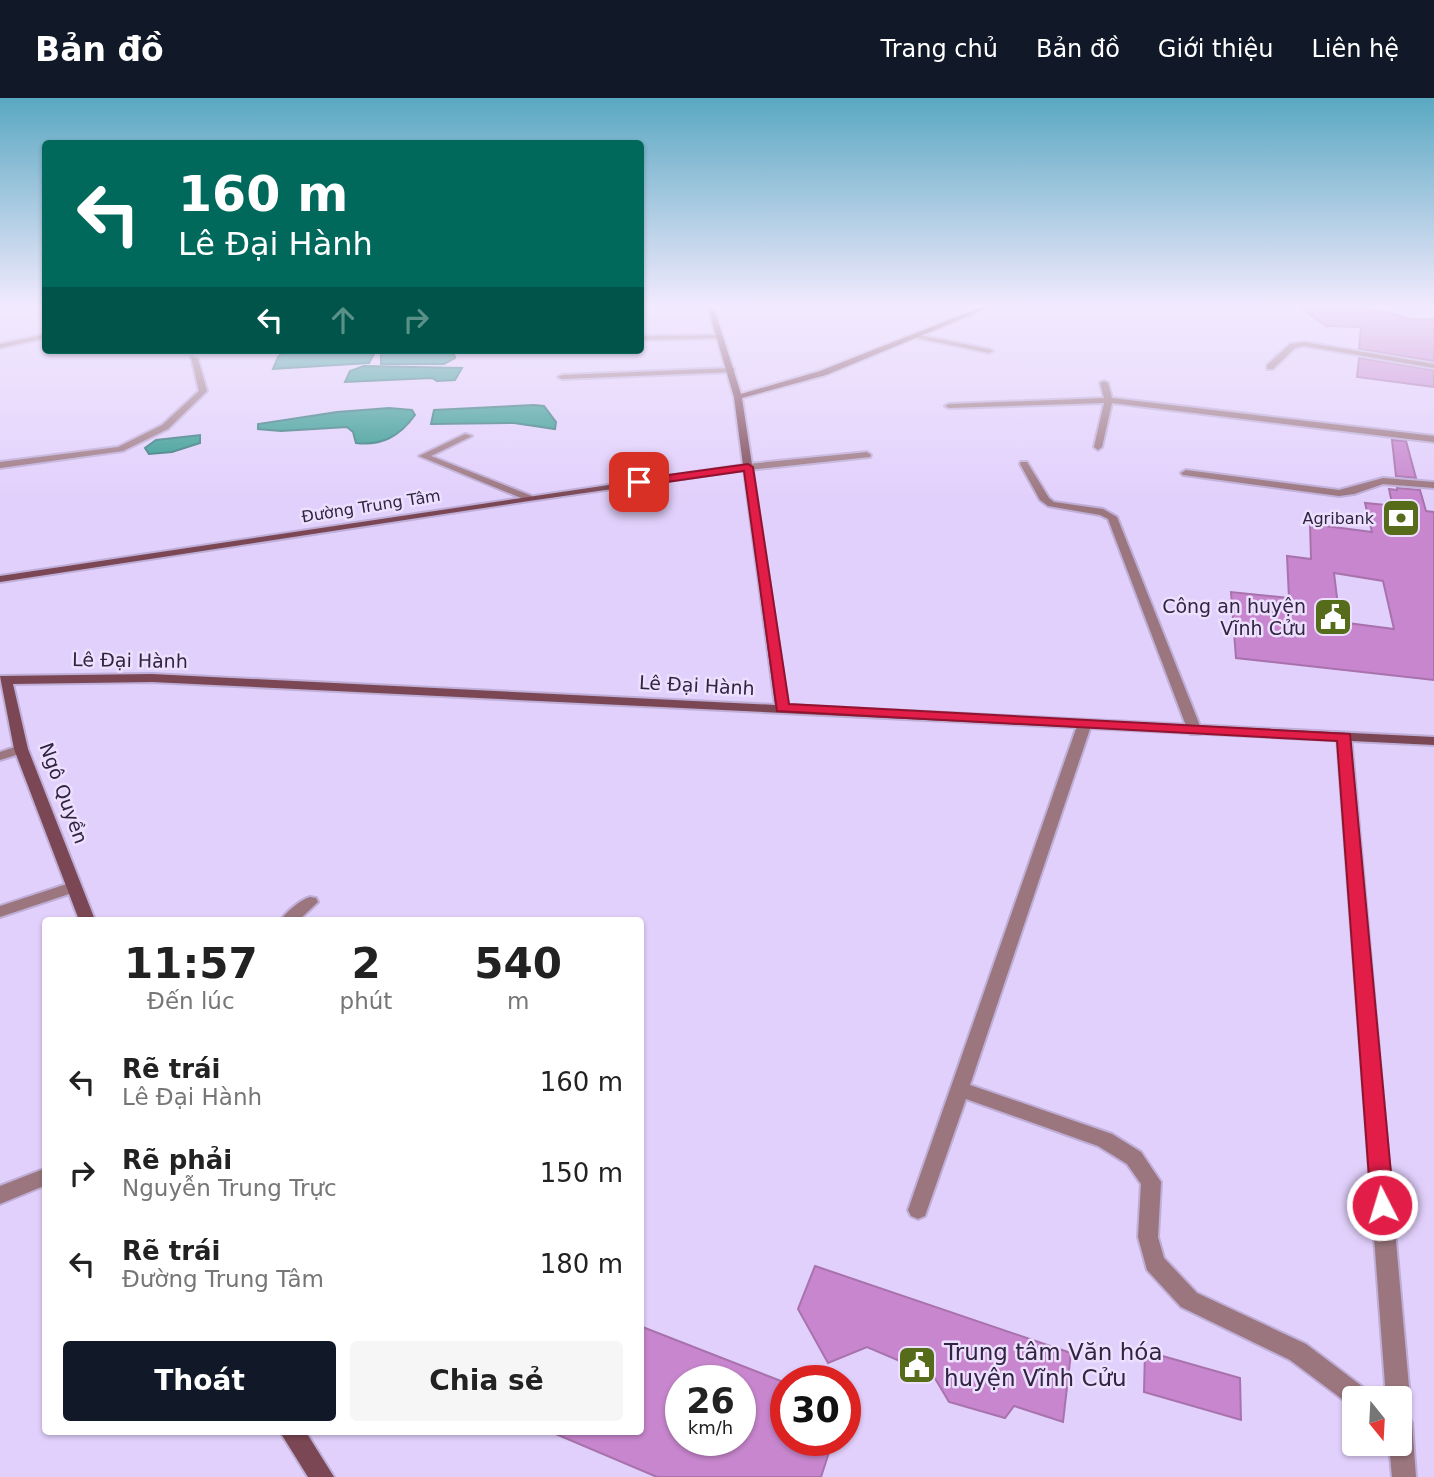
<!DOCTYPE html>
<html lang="vi">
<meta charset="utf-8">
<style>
body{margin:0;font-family:"DejaVu Sans",sans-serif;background:#f6f6f6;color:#222;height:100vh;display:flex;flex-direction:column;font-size:26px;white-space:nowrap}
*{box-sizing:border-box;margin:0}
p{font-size:23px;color:#767676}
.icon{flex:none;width:38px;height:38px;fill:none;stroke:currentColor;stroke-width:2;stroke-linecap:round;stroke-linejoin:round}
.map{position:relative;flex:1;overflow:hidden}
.drawer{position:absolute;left:42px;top:819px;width:602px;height:518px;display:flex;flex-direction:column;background:#fff;border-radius:7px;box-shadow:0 2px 5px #0004}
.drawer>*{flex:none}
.hud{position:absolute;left:42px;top:42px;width:602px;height:214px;border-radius:7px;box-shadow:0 2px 5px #0004;background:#00695c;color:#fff;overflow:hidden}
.needle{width:46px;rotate:162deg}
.tools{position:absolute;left:1342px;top:1288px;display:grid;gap:14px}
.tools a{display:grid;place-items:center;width:70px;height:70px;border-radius:7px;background:#fff;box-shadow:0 2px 5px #0004;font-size:35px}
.speed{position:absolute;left:665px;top:1267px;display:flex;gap:14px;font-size:35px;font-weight:700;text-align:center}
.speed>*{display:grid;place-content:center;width:91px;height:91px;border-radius:50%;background:#fff;box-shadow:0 2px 5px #0004;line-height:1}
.speed small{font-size:18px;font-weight:400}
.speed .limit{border:10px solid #d22;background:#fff;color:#111}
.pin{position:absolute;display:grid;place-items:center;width:60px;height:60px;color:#fff;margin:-30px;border-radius:14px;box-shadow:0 4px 10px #0006}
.me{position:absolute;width:77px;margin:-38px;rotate:355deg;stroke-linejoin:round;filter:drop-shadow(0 0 5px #0008)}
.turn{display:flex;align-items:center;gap:24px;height:147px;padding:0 21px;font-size:32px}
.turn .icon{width:91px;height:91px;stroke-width:2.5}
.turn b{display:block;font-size:49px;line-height:60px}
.lanes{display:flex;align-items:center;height:66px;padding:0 21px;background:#0003;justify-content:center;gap:35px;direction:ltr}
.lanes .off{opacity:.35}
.eta{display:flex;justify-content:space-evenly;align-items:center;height:119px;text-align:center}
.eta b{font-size:42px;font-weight:600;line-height:49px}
.cta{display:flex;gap:14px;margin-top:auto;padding:14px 21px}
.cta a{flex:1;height:80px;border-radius:7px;background:#111827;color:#fff;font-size:28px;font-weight:600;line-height:80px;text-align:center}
.cta a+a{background:#f6f6f6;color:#222}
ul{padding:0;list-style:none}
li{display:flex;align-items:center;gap:21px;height:91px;padding:0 21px}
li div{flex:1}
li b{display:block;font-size:26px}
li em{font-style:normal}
header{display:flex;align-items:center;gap:42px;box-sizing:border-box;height:98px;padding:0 35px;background:#111827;color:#fff}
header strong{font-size:33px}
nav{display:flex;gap:38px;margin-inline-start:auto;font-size:24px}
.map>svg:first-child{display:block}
.water{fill:#26968a;stroke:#297474;stroke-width:2}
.building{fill:#c786cd;stroke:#a872ad;stroke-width:2;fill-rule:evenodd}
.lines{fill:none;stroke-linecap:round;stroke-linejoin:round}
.street-casing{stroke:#bfaed7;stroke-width:4}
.secondary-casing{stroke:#bfaed7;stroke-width:4}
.street{fill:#9b767f;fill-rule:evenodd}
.secondary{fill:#7b4754;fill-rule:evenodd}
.route{fill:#e11d48;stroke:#92132f;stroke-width:2}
.labels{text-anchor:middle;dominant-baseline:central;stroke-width:5;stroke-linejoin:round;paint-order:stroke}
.far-street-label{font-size:16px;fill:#312441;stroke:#ece0fe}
.far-poi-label{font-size:16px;fill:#312441;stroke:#ece0fe;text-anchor:end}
.poi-label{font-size:19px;fill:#312441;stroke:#ece0fe;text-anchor:end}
.street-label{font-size:19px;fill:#312441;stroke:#ece0fe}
.near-poi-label{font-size:23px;fill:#312441;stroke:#ece0fe;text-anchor:start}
</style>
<header>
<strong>Bản đồ</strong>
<nav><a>Trang chủ</a><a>Bản đồ</a><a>Giới thiệu</a><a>Liên hệ</a></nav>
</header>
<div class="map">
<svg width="1434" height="1379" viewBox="0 0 1434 1379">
<rect width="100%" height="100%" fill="#e2d0fc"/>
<path class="water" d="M285,252H376L369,265L273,271L278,259Z
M386,252H453L455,260L444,266H381V257Z
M364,268L462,270L455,282L437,283L432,280L345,284L350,273Z
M534,307L544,308L556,324L555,331L514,325L431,326L434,312Z
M389,310L412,312L415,317C400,338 382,348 356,345L353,334L347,329L281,333L258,331V326L337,314Z
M200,337V345L172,354L149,356L145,350L156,342Z"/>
<path class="building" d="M1296,207H1359L1411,221H1434V263L1359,251L1361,229L1326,228Z
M1359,260L1434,272V289L1357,279Z
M1392,342L1406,343L1416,380L1396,378Z
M1397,390L1420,392L1426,413L1434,414V582L1236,560L1231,494L1289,500L1287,458L1311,461L1310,426L1372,434L1365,405L1386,407V404L1392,405L1389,391L1397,392ZM1334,475L1383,483L1394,531L1340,524Z
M815,1168L1071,1255L1063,1324L1014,1308L1005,1320L949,1304L933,1277L867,1249L828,1265L798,1211Z
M640,1228L786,1285V1342H833L821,1379H657L551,1334H640ZM681,1283H740V1342H681Z
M1145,1253L1240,1280L1241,1322L1144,1294Z"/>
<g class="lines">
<defs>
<path id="street" d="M46,236V240L0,250V246Z
M914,236L989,251L993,253L989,255L912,239Z
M722,237L720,240L640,242V238Z
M1304,244L1434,266V270L1304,248L1295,250L1273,271H1267V267L1290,246Z
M191,259L198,261L207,293L168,331L123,353L0,370V364L118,349L162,327L199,293Z
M731,270H734V274L562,281L558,279L562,277Z
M1104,283L1108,285L1112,300L1434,338V344L1112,305L1102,349L1098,352L1094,349L1104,305L949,310L945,308L949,306L1104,300L1100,285Z
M465,336L472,338L431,358L532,398V402H526L419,358Z
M867,354L871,357L870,359L748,372L743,369L748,366Z
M1021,364H1027L1049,400L1054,404L1103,411L1117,419L1202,633L1200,636H1190L1188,633L1108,421L1100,417L1048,408L1040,402L1020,366Z
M1186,372L1339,392L1383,380L1434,384V390L1383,386L1354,396L1339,398L1183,377L1181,375Z
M1084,624L1091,628L970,987L1112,1036L1141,1054L1161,1084L1158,1139L1164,1160L1197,1195L1306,1246L1367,1292L1371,1300H1354V1310L1290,1262L1181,1209L1147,1172L1138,1139L1141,1086L1127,1066L1098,1048L966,1001L925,1118L918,1121L911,1118L908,1112L1077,628Z
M1344,635L1351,639L1410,1300L1406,1308L1400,1311V1300H1386L1337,639Z
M21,647L28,651L26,654L0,662V654Z
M73,784L78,785L81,789L78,793L0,819V808Z
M310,799L316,800L318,804L299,822H281C286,814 300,802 310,799Z
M46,1070V1087L0,1106V1088Z
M1400,1313L1408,1317L1412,1325L1416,1379H1392L1389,1346H1400Z"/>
<path id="secondary" d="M707,207H713L741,296L820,273L987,207H995L826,277L742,300L788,607L1434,639V647L152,584L13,586L28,651L95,822H79L14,651L0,578L152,576L775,607L744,372L529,403L0,484V478L743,367L734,299Z
M280,1334H306L334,1379H308Z"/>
</defs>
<use href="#street" class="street-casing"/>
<use href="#secondary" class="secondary-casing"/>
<use href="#street" class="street"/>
<use href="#secondary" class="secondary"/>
</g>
<linearGradient id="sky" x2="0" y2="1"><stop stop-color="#5aa8c2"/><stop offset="0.52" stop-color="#f2eafe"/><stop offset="1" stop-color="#f2eafe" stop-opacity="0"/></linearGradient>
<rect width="1434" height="400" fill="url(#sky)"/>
<path class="route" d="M748,366L753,369L789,606L1350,636L1394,1107L1391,1115L1382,1118L1374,1115L1371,1107L1337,643L777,613L744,373L639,388L633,384L639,381Z"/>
<defs>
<symbol id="bank-square" viewBox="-11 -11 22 22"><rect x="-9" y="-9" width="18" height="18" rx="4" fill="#566c1b" stroke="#ece0fe"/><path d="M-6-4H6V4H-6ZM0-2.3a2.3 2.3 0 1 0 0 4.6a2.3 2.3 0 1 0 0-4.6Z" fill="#fff"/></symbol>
<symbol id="civic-square" viewBox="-11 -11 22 22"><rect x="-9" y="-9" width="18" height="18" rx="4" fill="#566c1b" stroke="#ece0fe"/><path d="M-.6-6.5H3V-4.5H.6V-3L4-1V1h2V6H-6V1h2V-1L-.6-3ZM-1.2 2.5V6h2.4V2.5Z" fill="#fff"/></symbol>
</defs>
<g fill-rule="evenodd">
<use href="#bank-square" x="1379" y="398" width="44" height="44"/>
<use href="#civic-square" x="1311" y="497" width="44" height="44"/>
<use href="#civic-square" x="895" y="1245" width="44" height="44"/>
</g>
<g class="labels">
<g class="far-street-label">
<text transform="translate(371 408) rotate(-9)">Đường Trung Tâm</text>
</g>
<g class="far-poi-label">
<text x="1374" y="420">Agribank</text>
</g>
<g class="poi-label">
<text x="1306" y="508">Công an huyện<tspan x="1306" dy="22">Vĩnh Cửu</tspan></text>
</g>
<g class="street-label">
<text transform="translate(130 562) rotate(1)">Lê Đại Hành</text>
<text transform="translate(697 587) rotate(3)">Lê Đại Hành</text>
<text transform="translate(64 695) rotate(70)">Ngô Quyền</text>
</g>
<g class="near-poi-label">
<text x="944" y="1254">Trung tâm Văn hóa<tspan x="944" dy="26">huyện Vĩnh Cửu</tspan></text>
</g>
</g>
</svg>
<div class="tools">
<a><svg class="needle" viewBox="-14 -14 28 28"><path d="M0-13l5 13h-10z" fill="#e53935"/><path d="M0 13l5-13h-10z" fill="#767676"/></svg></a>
</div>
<div class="speed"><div>26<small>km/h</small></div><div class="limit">30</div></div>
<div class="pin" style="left:639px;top:384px;background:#d93025"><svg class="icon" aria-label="arrive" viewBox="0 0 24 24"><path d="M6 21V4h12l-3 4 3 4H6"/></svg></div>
<svg class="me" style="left:1382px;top:1107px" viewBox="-20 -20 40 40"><circle r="17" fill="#e11d48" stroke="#fff" stroke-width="3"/><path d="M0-11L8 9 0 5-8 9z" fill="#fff"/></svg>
<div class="hud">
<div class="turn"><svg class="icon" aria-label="left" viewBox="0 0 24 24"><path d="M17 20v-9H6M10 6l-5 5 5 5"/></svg><div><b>160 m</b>Lê Đại Hành</div></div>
<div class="lanes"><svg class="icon" aria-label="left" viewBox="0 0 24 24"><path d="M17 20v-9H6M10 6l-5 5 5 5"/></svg><svg class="icon off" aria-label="ahead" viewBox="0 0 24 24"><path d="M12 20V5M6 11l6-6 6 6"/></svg><svg class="icon off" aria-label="right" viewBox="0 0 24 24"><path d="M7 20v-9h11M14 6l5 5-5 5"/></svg></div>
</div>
<section class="drawer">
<div class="eta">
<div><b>11:57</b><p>Đến lúc</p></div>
<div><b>2</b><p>phút</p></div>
<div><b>540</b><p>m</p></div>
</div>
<ul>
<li><svg class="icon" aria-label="left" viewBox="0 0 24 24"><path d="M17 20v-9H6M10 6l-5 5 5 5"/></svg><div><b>Rẽ trái</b><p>Lê Đại Hành</p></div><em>160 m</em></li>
<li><svg class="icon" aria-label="right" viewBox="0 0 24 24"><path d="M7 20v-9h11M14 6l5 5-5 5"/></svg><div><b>Rẽ phải</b><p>Nguyễn Trung Trực</p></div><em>150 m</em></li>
<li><svg class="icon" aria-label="left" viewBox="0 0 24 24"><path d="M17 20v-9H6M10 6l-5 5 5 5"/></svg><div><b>Rẽ trái</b><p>Đường Trung Tâm</p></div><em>180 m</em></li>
</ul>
<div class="cta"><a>Thoát</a><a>Chia sẻ</a></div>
</section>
</div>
